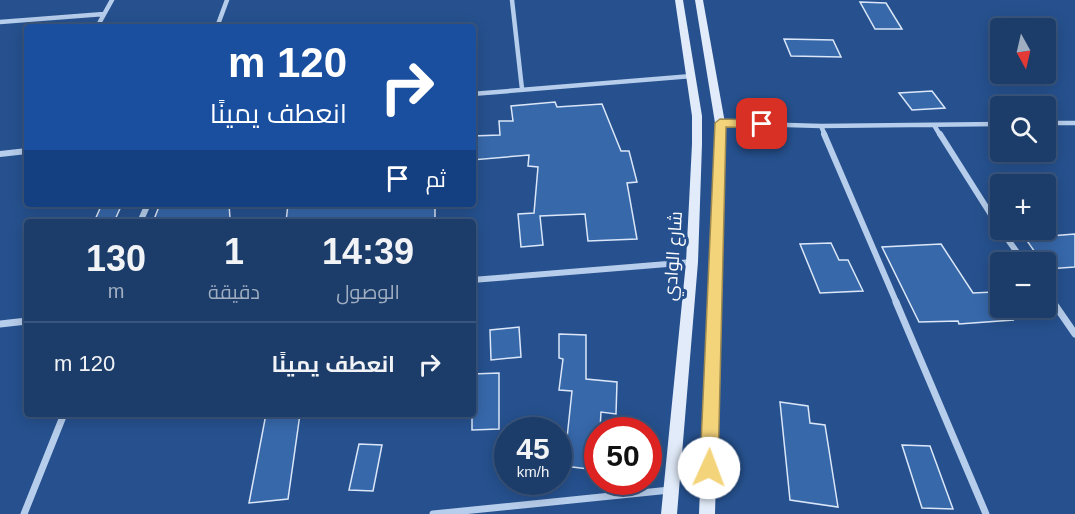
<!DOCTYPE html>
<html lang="ar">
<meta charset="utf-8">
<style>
body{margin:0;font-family:Helvetica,Cairo,sans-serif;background:#294872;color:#f1f3f6;direction:rtl;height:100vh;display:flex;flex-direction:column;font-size:22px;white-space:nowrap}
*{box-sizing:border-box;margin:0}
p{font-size:20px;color:#a0aec1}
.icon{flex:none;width:33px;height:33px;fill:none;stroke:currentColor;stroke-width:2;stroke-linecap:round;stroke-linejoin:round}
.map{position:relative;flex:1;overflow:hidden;direction:ltr}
.details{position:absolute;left:24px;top:219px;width:452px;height:198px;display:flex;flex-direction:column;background:#1c3d6a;border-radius:6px;box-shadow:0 3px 15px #0003,0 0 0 2px #3a567e;direction:rtl}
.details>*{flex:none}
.banner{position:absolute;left:24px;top:24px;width:452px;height:183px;border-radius:6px;box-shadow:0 3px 15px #0003,0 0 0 2px #3a567e;direction:rtl;background:#1a4fa0;color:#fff;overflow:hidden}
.needle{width:39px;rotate:172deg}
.controls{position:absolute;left:990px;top:18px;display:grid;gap:12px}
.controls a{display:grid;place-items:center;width:66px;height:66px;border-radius:6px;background:#1c3d6a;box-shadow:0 3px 15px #0003,0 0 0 2px #3a567e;font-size:30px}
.speed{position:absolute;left:494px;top:417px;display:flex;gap:12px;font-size:30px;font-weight:700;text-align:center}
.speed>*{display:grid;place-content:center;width:78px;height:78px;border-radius:50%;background:#1c3d6a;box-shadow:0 3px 15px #0003,0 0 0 2px #3a567e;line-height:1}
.speed small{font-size:15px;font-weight:400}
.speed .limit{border:9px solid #d22;background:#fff;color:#111}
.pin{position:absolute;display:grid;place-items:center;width:51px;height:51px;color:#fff;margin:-26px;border-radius:12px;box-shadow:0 3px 9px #0006}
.me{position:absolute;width:66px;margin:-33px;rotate:2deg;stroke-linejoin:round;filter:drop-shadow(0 0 4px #0008)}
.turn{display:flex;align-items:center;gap:21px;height:126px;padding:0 30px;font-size:27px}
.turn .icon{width:78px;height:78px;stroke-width:2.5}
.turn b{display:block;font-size:42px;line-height:51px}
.then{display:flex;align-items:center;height:57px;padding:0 30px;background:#0003;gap:12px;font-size:22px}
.eta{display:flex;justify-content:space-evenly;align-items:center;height:102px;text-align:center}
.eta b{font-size:36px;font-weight:800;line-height:42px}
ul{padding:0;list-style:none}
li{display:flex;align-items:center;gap:18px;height:84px;padding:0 30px;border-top:2px solid #3a567e}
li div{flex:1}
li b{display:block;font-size:22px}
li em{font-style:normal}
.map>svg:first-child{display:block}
.building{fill:#3768aa;stroke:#dbe7f8;stroke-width:1.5}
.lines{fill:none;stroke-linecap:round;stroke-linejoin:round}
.minor-far2{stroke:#b6cdeb;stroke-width:4.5}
.minor-far1{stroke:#b6cdeb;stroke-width:6}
.minor{stroke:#b6cdeb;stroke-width:7}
.secondary{fill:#e1ebf9;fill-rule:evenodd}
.route{fill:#f4d47b;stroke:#9f8a50;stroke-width:1.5}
.labels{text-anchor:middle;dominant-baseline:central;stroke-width:6;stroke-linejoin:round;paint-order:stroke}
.street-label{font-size:18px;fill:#fff;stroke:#26518e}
</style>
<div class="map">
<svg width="1075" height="514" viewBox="0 0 1075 514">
<rect width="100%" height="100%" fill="#26518e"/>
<path class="building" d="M860,2L886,3L902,29H875Z
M784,39L833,40L841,57L791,56Z
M932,91L945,108L912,110L899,93Z
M555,102L557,107L602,104L621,151H629L637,182L627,183L637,239L588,241L585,214L540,216L543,245L521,247L518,214L534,213L538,167L528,166L529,155L472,160V136L500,135L499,121H513L511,106Z
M102,204H122L114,222H94Z
M160,204H229L230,218L153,222Z
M288,204H435V222H286Z
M1075,234V267L1047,269L1046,262H1042L1025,238Z
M831,243L839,260H848L863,291L820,293L800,244Z
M941,244L973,293L994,292L1000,301V308H1005L1013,320L959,324L958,321L919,322L882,247Z
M519,327L521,357L491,360L490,330Z
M559,334L586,335V379L617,382L616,414L601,412L600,430H597V470L564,466L572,391L559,390L563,359L559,358Z
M499,373V429L472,430V374Z
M780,402L808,406L810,423L825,425L838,507L790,500Z
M266,414H280V416L300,414L288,499L249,503Z
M359,444L382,445L373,491L349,490Z
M902,445L930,446L953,509L922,508Z"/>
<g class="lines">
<path class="minor-far2" d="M512,0L522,89
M0,22L104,14
M97,27L112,0
M217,27L227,0
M472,94L692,76
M720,123L821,126L1000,124
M1046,123H1075
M934,125L940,135
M821,126L825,135"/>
<path class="minor-far1" d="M824,134L897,304
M940,134L1000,229
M0,154L27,151
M140,222L148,204
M1001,230L1024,262
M472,280L692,262
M1046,292L1054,304"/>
<path class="minor" d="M896,302L986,514
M1053,302L1075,334
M0,324L27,321
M24,514L64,414
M433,514L670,490"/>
<path class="secondary" d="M675,0H683L702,116V144L698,262L677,514H661L686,262L692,144V116Z
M695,0H703L725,123L715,514H699L715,123Z"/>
</g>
<path class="route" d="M720,119L762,120L767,124L762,128L726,127L718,468L715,474L709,477L703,474L700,468L715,123Z"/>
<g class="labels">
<g class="street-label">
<text transform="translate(673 256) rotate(-86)">شارع الوادي</text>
</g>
</g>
</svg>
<div class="controls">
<a><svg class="needle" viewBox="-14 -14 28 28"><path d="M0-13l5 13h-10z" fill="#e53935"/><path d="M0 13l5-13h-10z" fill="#a0aec1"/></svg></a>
<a><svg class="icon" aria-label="search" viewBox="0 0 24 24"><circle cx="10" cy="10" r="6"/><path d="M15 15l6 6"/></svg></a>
<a>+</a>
<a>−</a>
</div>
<div class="speed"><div>45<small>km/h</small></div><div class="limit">50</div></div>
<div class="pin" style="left:762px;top:124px;background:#d93025"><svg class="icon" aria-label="arrive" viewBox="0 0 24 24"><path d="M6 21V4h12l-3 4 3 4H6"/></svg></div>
<svg class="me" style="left:709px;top:468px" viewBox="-20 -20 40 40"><circle r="19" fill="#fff"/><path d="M0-13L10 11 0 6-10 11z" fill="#f4d47b"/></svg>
<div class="banner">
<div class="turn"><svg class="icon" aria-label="right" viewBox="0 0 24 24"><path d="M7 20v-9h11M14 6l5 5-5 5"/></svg><div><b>120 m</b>انعطف يمينًا</div></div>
<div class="then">ثم<svg class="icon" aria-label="arrive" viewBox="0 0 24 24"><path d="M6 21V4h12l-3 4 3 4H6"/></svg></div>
</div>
<section class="details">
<div class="eta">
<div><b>14:39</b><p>الوصول</p></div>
<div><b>1</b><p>دقيقة</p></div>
<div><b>130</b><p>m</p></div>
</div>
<ul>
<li><svg class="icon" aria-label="right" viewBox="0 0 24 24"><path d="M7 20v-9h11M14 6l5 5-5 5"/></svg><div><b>انعطف يمينًا</b></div><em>120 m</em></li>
</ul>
</section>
</div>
